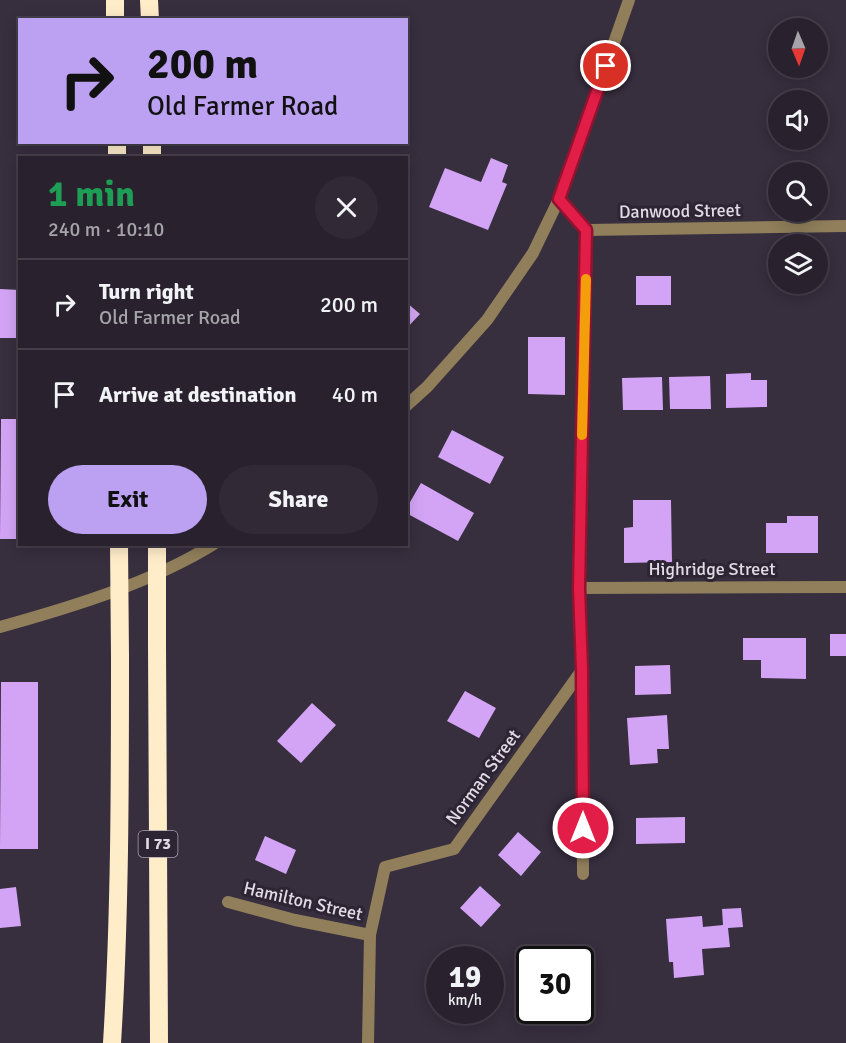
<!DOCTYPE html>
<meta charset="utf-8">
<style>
body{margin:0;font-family:Signika,sans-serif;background:#312a36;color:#f1f3f6;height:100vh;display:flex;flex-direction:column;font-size:22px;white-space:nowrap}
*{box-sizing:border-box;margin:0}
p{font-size:20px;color:#a5a4aa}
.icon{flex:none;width:33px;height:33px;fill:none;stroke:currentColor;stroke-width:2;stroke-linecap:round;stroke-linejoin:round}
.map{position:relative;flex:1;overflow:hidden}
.drawer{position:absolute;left:18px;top:156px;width:390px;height:390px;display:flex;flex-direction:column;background:#29222e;border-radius:0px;box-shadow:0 3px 15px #0003,0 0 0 2px #453f4a}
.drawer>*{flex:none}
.hud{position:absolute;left:18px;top:18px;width:390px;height:126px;border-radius:0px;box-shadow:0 3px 15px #0003,0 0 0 2px #453f4a;background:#bca0f2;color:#111;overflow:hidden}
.needle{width:39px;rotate:178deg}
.buttons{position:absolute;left:768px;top:18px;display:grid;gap:12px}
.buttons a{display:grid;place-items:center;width:60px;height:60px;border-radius:50%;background:#29222e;box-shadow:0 3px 15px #0003,0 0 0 2px #453f4a;font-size:30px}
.speed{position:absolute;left:426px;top:946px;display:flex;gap:12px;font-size:30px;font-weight:700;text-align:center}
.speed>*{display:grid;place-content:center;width:78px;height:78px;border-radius:50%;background:#29222e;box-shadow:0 3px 15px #0003,0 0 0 2px #453f4a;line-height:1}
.speed small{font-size:15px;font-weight:400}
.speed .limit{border:3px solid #111;border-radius:9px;background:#fff;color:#111}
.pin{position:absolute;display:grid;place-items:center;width:51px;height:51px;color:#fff;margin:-26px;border:3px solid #fff;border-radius:50%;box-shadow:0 2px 6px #0007}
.me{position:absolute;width:66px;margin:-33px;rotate:0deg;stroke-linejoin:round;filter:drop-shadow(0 0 4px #0008)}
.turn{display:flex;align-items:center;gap:21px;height:126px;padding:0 30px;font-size:27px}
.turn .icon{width:78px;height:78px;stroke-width:2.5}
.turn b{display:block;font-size:42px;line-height:51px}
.round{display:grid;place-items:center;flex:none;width:63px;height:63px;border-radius:32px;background:#312a36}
.head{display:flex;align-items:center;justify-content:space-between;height:102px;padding:0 30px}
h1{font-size:36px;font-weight:800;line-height:45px;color:#1e9e55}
.primary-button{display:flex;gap:12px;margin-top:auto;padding:12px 30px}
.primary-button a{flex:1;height:69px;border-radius:36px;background:#bca0f2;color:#111;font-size:24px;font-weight:800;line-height:69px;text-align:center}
.primary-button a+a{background:#312a36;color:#f1f3f6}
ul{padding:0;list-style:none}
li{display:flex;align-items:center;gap:18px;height:90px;padding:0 30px;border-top:2px solid #453f4a}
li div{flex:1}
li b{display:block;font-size:22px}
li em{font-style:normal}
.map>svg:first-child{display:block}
.building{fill:#d3a4f5}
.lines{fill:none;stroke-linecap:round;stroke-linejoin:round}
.minor{stroke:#917f5b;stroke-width:12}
.tertiary{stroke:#917f5b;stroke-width:12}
.motorway{stroke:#ffedca;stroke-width:18}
.motorway-bridge{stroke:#ffedca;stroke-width:18}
.route-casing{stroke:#92132f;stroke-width:15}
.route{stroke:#e11d48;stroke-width:10}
.slow{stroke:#f59e0b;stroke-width:10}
.labels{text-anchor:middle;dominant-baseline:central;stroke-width:6;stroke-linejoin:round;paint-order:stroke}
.shield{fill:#2d2533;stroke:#aaa4b0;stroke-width:1.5}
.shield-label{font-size:16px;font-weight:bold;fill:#e0dbe5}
.street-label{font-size:18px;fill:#e0dbe5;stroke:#2d2533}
</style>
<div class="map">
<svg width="846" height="1043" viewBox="0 0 846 1043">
<rect width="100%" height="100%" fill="#372e3e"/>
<path class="building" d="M491,158L508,165L502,182L507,184L488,230L429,207L445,168L481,182Z
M636,276H671V305H636Z
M0,289L20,290V338H0Z
M406,302L420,314L406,329Z
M528,337H565V395L528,394Z
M751,373V380H767V407L726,408V374Z
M710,376L711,409H670L669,377Z
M662,377L663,410H623L622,378Z
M1,419H20V539H0Z
M452,430L504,457L490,484L438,457Z
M421,483L474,513L458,541L406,513V509Z
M633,500H671L672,562L624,563V528L633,527Z
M787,516H818V553H766V523H787Z
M830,634H846V656H830Z
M743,638H806V679L761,678V660H743Z
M670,665L671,694L635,695V666Z
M1,682H38V849H0Z
M465,691L496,708L479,738L447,721Z
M312,703L336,725L301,763L277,741Z
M667,715L669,749H657L658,763L630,765L627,718Z
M685,817V843L636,844V818Z
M518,832L541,852L521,876L498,855Z
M265,836L296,850L286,874L255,860Z
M480,886L501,905L481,927L460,908Z
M16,887L21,926L0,928V889Z
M741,908L743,927L728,928L730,947L702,949L704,975L674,978L673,962H669L666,919L702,916L703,927L723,925L722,909Z"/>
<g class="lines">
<path class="minor" d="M559,199L587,230L579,588L582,670L583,874
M587,230L846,226
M579,588L846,587
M228,902L295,920L370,935
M368,1043L370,935L385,867L454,849L582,670"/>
<path class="tertiary" d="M406,406L427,387L487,320L533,253L559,199L629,0
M0,627C72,607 151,583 214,544"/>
<path class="motorway" d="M115,0V20
M149,0L150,20
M117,142V158
M152,142V158
M157,644L159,1043
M112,1043C120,914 120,786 120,657"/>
<path class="motorway-bridge" d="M119,544L120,657
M157,644V544"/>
</g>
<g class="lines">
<defs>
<path id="route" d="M583,828L582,670L579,588L586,230L559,199L606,66"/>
</defs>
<use href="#route" class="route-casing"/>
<use href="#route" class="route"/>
<path class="slow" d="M582,435L586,279"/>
</g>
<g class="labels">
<rect class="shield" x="138.5" y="831" width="39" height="26" rx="4.5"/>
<g class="shield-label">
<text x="158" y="844">I 73</text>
</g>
<g class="street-label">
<text transform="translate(680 211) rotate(-1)">Danwood Street</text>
<text x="712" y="569">Highridge Street</text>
<text transform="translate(483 777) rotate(-54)">Norman Street</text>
<text transform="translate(303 901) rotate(13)">Hamilton Street</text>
</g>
</g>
</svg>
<div class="buttons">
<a><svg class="needle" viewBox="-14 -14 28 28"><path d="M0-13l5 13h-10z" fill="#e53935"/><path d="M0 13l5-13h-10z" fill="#a5a4aa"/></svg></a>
<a><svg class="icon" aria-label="sound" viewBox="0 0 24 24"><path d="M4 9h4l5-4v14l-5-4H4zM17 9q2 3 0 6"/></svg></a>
<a><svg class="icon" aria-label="search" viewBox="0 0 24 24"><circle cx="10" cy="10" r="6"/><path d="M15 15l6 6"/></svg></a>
<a><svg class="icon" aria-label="layers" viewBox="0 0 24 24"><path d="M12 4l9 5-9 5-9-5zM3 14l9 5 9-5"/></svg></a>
</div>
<div class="speed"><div>19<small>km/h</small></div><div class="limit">30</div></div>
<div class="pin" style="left:606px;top:66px;background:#d93025"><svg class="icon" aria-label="arrive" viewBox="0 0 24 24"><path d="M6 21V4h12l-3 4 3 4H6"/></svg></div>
<svg class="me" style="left:583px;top:828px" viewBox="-20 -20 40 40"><circle r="17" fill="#e11d48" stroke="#fff" stroke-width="3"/><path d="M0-11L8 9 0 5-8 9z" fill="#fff"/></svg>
<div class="hud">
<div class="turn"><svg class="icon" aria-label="right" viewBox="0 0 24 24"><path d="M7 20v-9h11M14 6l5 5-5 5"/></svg><div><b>200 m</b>Old Farmer Road</div></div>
</div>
<section class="drawer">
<div class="head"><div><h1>1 min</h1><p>240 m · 10:10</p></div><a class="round"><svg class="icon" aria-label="close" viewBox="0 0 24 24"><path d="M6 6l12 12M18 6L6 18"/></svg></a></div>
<ul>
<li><svg class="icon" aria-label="right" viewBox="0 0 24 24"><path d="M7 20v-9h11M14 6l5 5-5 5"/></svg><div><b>Turn right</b><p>Old Farmer Road</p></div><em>200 m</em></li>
<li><svg class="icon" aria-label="arrive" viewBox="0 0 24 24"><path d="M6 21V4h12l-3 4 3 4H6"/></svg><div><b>Arrive at destination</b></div><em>40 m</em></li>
</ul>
<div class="primary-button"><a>Exit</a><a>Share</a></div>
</section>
</div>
